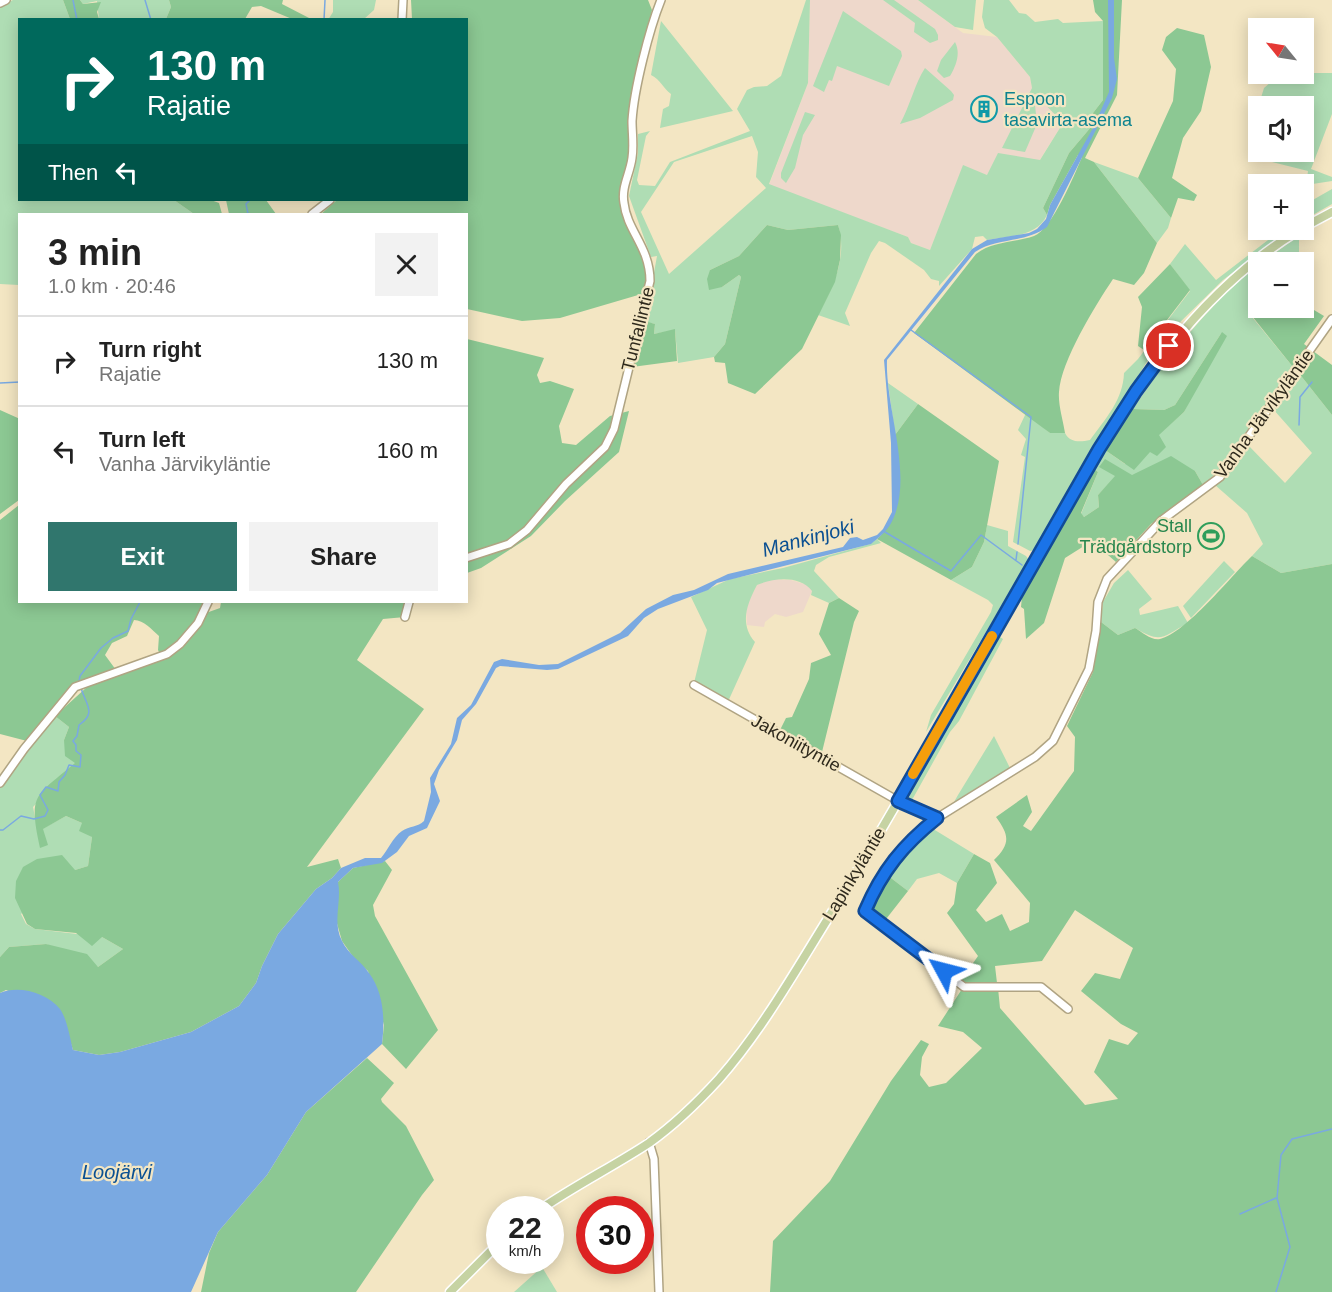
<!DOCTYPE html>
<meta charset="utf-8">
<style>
body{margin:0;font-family:Helvetica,sans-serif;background:#f2f2f2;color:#222;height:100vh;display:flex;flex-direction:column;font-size:22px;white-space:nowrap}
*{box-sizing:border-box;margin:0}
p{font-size:20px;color:#767676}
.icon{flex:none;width:33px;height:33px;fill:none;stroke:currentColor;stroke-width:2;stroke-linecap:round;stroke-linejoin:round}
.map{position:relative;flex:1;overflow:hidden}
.side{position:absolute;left:18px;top:213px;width:450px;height:390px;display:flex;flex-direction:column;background:#fff;border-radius:0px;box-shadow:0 3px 15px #0003}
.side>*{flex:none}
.top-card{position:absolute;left:18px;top:18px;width:450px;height:183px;border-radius:0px;box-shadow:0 3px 15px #0003;background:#00695c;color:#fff;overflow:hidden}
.needle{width:39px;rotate:300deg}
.tools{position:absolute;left:1248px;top:18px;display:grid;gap:12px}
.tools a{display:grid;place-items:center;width:66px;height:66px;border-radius:0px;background:#fff;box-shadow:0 3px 15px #0003;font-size:30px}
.speed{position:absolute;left:486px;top:1196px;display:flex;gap:12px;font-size:30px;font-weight:700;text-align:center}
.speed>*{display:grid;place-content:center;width:78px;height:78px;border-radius:50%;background:#fff;box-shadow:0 3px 15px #0003;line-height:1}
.speed small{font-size:15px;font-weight:400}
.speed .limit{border:9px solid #d22;background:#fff;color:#111}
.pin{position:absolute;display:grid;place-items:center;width:51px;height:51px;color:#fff;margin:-26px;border:3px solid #fff;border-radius:50%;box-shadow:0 2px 6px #0007}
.me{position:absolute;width:66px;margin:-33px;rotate:308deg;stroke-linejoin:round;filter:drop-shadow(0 0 4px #0008)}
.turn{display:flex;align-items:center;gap:21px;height:126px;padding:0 30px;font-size:27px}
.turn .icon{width:78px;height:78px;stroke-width:2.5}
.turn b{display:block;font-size:42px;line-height:51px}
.then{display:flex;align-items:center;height:57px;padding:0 30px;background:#0003;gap:12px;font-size:22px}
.round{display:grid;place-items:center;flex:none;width:63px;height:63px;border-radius:0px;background:#f2f2f2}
.summary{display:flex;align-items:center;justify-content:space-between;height:102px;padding:0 30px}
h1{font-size:36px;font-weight:700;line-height:45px}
.cta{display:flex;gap:12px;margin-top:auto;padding:12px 30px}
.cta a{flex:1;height:69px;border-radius:0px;background:#30766d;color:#fff;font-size:24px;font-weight:700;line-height:69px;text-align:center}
.cta a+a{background:#f2f2f2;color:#222}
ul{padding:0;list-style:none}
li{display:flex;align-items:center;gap:18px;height:90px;padding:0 30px;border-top:2px solid #e0e0e0}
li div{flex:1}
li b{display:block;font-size:22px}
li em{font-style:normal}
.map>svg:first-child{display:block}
.industrial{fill:#eed8cb}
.green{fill:#afddb4;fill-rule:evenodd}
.forest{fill:#8cc893}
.water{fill:#7aa9e1}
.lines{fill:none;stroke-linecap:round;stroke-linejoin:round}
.stream{stroke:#7aa9e1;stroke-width:1.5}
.minor-casing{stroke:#b0a483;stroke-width:10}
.major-casing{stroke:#fff;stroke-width:11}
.minor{stroke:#fff;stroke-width:7}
.major{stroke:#c6d3a3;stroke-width:8}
.route-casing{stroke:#114b97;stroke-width:15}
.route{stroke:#1a73e8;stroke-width:10}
.slow{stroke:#f59e0b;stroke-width:10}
.labels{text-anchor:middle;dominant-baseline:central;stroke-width:4.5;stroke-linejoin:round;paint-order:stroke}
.culture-label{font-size:18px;fill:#0d838f;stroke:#f3e6c3;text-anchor:start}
.street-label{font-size:18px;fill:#2e291c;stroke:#f3e6c3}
.leisure-label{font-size:18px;fill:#27864d;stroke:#f3e6c3;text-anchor:end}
.water-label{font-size:20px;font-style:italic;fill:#0b5092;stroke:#f3e6c3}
</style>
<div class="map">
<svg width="1332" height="1292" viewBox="0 0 1332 1292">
<rect width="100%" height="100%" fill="#f3e6c3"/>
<path class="industrial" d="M810,0H918L963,33L997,37L1030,77L1032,88L1063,123L1022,188L963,166L930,250L911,243L908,237L769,185L808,83Z
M770,579L791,580L808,585L812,591L803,612L786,617L775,614L765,622L764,627L747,625L746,607L757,585Z"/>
<path class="green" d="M13,0H63L70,19L20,20V200H174L194,214H20L19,285L0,284V6Z
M80,0H169L171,7L166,19H99L97,1L83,4Z
M333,0H376L374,10L364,19L328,20L333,12Z
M806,0H810L808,83L769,184L908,237L911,243L930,250L963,165L987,175L998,153L1040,160L1063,123L1042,101L1035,105L1037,124L1025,152L1002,148L1032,88L1030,77L997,37L985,28L982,17L984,0H1009L1019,13L1026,14L1035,22L1058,19L1063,23L1103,21V100L1093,113L1091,127L1069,153L1043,208L1047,215C1037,237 1009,236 987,240L983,236L975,237L972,249L939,286V281L931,279L924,270L885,243L879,241L871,253L845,313L850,326L818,315C833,287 848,257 838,225L788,230L767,225L739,256L710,270L722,287L739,275L741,277L725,344L714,357L678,363L675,330L654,334L655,324L645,322L657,256L651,257L629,196L638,153V134L650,131L646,136L637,180L639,185L655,186L670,162L750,131L737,109L747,90L754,87L767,86L781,76ZM752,136L758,152L756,177L766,188L669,274L641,212L674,162Z
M883,0H894L935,29L938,35V40L930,43L914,32L915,23Z
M918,0H976L973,30L955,27Z
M843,11L901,51L902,56L889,86L837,66L832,81L829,80L824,92L813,86Z
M661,21L733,111L660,128L663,109L669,106L671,94C663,88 661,80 651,75Z
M955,42C961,53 956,66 950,76L944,78L937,71L941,60Z
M1305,63L1311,73H1332V114L1311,169L1332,177V181L1306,185L1308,171L1260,159L1262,152H1304V106H1258V117L1256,114L1264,88L1280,74H1304Z
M925,68L951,91L954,95L953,100L920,118L900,124C910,106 915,83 925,68Z
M805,112L815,115L803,135L795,168L786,183L781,178V173Z
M1094,162L1138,178L1171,218L1168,228L1157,243Z
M1332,189V204L1304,220V205Z
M1281,230H1289L1223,280L1170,332L1146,363L1035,550L1030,551L1013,542L1025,457L1021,455L1026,439L1018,430L1026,413L1050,433H1065C1070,443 1080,442 1090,440C1106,418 1123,400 1124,373L1138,359L1190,291L1170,264L1185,244L1216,280Z
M1299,236V262H1262Z
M1258,265L1260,308L1252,317L1293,367L1216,473L1203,485L1195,471L1116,476L1098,495L1099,507L1084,517L1081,514L1098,472L1094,469L1105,450L1125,464L1184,412L1222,332L1175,405L1164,410L1133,409C1169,356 1207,306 1258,265Z
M1298,372L1332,415V564L1281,573L1252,556L1263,544L1247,513L1215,485L1248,445L1285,483L1312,453L1273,409Z
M888,383L918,404L895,435Z
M987,525L1008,531V546L1026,556L1029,560L926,732L931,715L991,612L993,605L988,600L951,580L972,567L984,542Z
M877,539L881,543L829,557L816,565L814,571L839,598L829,603L811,595L812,591C800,575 773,578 757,585C747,604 739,624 755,642L726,706L693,687L707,630L691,597L730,579L783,568L870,544Z
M1224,561L1235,572L1191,618L1183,606Z
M1128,570L1152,599L1139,609L1140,615L1178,606L1188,623C1162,637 1162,644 1135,628L1118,635L1101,622L1103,602L1114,583Z
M1000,637L1003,639L959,721L950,732L912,800V804L908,802C906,793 985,658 996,638Z
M55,716L69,727L64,740L76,763L33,807L41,848L42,829L66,816L82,823L92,837L88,866L75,870L21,914L26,924L35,929L102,937L123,949L98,967L46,944L9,947L0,957V785Z
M994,736L1010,768L954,802L958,795Z
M930,827L974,854L957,883L939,873L917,879L908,891L887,875L904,849Z
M542,1267L557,1292H514Z"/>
<path class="forest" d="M63,0H80L83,4L101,2L97,12L99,19H70Z
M169,0H283L282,4L311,19H292L261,6L252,7L245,19H166L171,7Z
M411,0H648L652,10L628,116L629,159L620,208L647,261L645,293L560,318L522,321L467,309L466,214H321L337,200H466V20L412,19Z
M1093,0H1122L1117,95L1085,158L1094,162L1157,243L1144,273L1134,285L1113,279C1095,306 1061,361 1059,392C1058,405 1063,420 1065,433H1050L914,333L976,254C993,241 1014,243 1034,236C1052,229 1074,176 1082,157L1078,155L1050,205L1047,215L1043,208L1069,153L1091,127L1093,113L1103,100V21L1095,12Z
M1177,28L1204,35L1211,67L1201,111L1183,138L1172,178L1197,195L1194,201L1178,198L1171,218L1138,178L1173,101L1176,69L1162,50L1166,37Z
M174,200H211L219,203L222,214H194Z
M226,200H266L276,214H229Z
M767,225L788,230L838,225L841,235L840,260L835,282L802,349L755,394L728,383L725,363L715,362L714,357L725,344L741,277L739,275L722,287L709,290L707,279L710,270L739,256Z
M1170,264L1190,290L1144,350L1138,346L1142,307L1138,297Z
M1304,304L1324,316L1304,344L1308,347L1293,367L1252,316L1260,308H1304Z
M648,322L655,324L654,334L675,329L677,361L632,367C636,351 644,339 648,322Z
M1222,332L1227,336L1184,412L1159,435L1166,447L1157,456L1150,452L1134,470L1105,450L1133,409L1164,410L1175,405Z
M467,339L544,358L537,375L540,383L550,381L574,389L559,426L562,443L576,445L610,416L629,411L619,452L565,501L531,536L481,568L467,573Z
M1313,351L1332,365V415L1298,372Z
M918,404L999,461L984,542L972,567L951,580L877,539C904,517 901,467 895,435Z
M0,410L20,419L19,500L0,514Z
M1171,456L1195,471L1203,485L1151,524L1116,562L1092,541L1065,558L1044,623L1026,639L1024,609L1021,607L1022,596L1094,469L1098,472L1081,513L1084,517L1099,507L1098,495L1115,476L1099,467L1105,459L1132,475Z
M19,505L20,602H206C195,624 181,640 160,654L158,650L159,636C152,630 144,620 134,620L127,636L112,643L105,655L116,670L88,678L75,684L27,741L0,734V520Z
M1252,556L1281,573L1332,564V1292H770L773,1241L830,1181L891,1081L921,1040L929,1044L922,1057L920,1075L929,1087L946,1083L982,1048L963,1032L938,1026L962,989L998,988L1000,1008L1085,1105L1118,1099L1094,1072L1109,1039L1128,1045L1138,1033L1121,1024L1081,991L1095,973L1120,979L1133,948L1075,910L1042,961L995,966L997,983L965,985L960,982L978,956L947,913L954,904L957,883L974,854L990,863L997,883L976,910L986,922L1002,914L1010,931L1029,922L1030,903L994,860C1011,843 1009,835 996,817L1027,795L1032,812L1023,826L1031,831L1074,771L1075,737L1067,726L1093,672L1101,622L1118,635L1135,628C1142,632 1152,641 1160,639C1186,633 1231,576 1252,556Z
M839,598L859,611L854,622L822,752H819L780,730L786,718L792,717L809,679L811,663L831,655L819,634L829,603Z
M221,602H409L405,617L383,619L357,660L424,709L307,867L338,859L341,868L332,878L316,889L278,934L262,966L256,983L239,1006L191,1032L120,1052L99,1055L73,1050L60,1010L6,990L0,993V957L9,947L46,944L87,954L98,967L123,949L102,937L92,946L76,933L35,929L27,924L15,898L16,881L23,867L37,859L62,855L75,870L88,866L92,837L79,831L82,823L66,816L43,829L48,845L40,848C28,793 35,797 75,763L65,756L64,740L69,727L55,716L87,687L168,656L206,613L220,608Z
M385,861L392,870L373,905L375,916L438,1030L406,1069L382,1044L384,1025L368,971L356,961L342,941L336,920L338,882L353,868Z
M887,875L908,891L883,923L871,914L869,907Z
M367,1058L394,1083L381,1099L382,1102L406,1126L434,1180L422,1195L356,1292H201L209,1253L218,1232L267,1175L306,1112Z"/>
<path class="water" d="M1108,0H1114V58L1117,79L1112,98L1047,227C1023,244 997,237 975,252L887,360C885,410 916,480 890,525C885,533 878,538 871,544L717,583L708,590L658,609L644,618L628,636L558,669L547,670L500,666L496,668L476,704L462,720L457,740L439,770L434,784L440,801L427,828L409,836L397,852L382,863L353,868L338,882C342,902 332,921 342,941C348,954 361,961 369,973C384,993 385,1020 382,1044L306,1112L267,1175L218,1232L191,1292H0V993C19,985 47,993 60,1009C67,1019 70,1038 73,1050L99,1055L120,1052L191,1032L239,1006L256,983L262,966L278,934L316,889L332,878L341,868L365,858H381C388,850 393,837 402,831C409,826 418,827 424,821L431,792L430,778L451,744L457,718L471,705L494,662L502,659L539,665L558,664L620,633L646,609L673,595L694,590L728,574L843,547L850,538L857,537L863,540L877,535L883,529L892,512L891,443L884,360L972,249L987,240L1029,233L1037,229L1046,219L1050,205L1093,128L1109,92Z"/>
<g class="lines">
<path class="stream" d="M73,0L77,20
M145,0L151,20
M324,20L325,0
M248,214L246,204L250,200
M911,330L1031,417L1018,544
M0,383L20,382
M1299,425L1300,397L1312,382
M885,532L951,571L981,535L1022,565
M1016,560L1017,552
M79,681L80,676L101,648L113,638L128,631L131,619L140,602
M0,830H3L21,816L34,819L45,816L48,810L40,795L46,787L58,791L59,782L65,775L69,765L80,767L81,755L76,751V745L73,741L77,736L79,725C97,713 86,705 81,688
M1240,1214L1276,1198
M1276,1292L1290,1247L1277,1198L1281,1155L1292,1139L1332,1129"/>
<defs>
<path id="minor" d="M0,3L6,0
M402,20L403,0
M312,214L330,200
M466,558L509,544L527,530L566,484L605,447L614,429L650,281C650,247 627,231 624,203C621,187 630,174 632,158C634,146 632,133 632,121C634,89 649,30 661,0
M405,617L409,602
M694,685L909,807L937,818
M0,783L24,749L75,687L167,654L180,644L198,623L208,602
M1068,1009L1041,987H964L865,911L880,882L902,849L914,836L937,818L1035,757L1053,741L1089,669L1096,631L1098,602L1107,579L1162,520L1220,477L1332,319
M649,1142L654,1159L659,1292"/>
<path id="major" d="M1304,227L1332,212
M541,1209C576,1185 614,1166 649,1143C674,1125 698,1102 719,1079C763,1029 797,968 832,912C904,795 970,675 1038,556C1107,434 1176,305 1299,230
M450,1292L500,1242"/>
</defs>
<use href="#minor" class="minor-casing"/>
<use href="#major" class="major-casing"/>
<use href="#minor" class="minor"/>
<use href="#major" class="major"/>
</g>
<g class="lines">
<defs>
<path id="route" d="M944,971L865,911C882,871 903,845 937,818L898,801L1099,449L1136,391L1169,346"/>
</defs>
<use href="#route" class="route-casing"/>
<use href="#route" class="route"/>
<path class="slow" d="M913,774L992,636"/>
</g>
<defs>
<symbol id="building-ring" viewBox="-11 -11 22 22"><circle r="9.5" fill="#f3e6c3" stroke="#0f9aa8" stroke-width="1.5"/><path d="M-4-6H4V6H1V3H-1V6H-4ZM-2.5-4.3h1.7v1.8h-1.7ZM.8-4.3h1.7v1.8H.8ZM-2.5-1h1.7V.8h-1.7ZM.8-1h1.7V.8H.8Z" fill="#0f9aa8"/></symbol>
<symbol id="stadium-ring" viewBox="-11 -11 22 22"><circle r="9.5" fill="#f3e6c3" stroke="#2e9e5b" stroke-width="1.5"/><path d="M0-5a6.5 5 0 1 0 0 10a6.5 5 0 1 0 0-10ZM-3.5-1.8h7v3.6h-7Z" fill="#2e9e5b"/></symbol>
</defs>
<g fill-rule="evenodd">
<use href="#building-ring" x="969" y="94" width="30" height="30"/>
<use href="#stadium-ring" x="1196" y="521" width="30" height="30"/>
</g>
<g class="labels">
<g class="culture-label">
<text x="1004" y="99">Espoon<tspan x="1004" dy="21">tasavirta-asema</tspan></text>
</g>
<g class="street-label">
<text transform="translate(638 329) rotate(-76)">Tunfallintie</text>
<text transform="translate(1264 414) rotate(-54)">Vanha Järvikyläntie</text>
<text transform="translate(796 743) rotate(29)">Jakoniityntie</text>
<text transform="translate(854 874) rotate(-59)">Lapinkyläntie</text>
</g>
<g class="leisure-label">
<text x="1192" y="526">Stall<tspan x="1192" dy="21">Trädgårdstorp</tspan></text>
</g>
<g class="water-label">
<text transform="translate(808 538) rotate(-15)">Mankinjoki</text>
<text x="117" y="1172">Loojärvi</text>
</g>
</g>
</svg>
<div class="tools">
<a><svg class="needle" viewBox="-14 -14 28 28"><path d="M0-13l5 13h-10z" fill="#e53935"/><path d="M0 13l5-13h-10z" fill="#767676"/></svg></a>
<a><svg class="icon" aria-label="sound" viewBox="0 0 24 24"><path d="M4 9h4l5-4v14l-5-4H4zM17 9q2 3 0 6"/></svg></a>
<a>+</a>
<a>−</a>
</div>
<div class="speed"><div>22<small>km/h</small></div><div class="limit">30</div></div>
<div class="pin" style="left:1169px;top:346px;background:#d93025"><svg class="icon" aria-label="arrive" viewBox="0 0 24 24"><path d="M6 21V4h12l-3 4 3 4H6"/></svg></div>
<svg class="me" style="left:944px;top:971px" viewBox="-20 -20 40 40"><path d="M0-17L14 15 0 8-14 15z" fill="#1a73e8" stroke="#fff" stroke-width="4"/></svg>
<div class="top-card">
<div class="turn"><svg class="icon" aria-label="right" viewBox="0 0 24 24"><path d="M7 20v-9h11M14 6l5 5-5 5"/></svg><div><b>130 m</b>Rajatie</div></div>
<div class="then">Then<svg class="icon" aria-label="left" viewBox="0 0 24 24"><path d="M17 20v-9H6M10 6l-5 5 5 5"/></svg></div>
</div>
<section class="side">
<div class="summary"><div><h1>3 min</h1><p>1.0 km · 20:46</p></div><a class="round"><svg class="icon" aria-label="close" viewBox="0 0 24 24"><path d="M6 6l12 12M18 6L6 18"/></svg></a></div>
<ul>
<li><svg class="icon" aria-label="right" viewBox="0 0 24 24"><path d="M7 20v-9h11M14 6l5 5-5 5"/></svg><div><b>Turn right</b><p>Rajatie</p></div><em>130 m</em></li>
<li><svg class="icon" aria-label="left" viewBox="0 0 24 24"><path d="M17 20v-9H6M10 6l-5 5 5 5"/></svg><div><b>Turn left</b><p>Vanha Järvikyläntie</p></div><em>160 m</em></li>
</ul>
<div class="cta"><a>Exit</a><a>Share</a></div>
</section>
</div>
